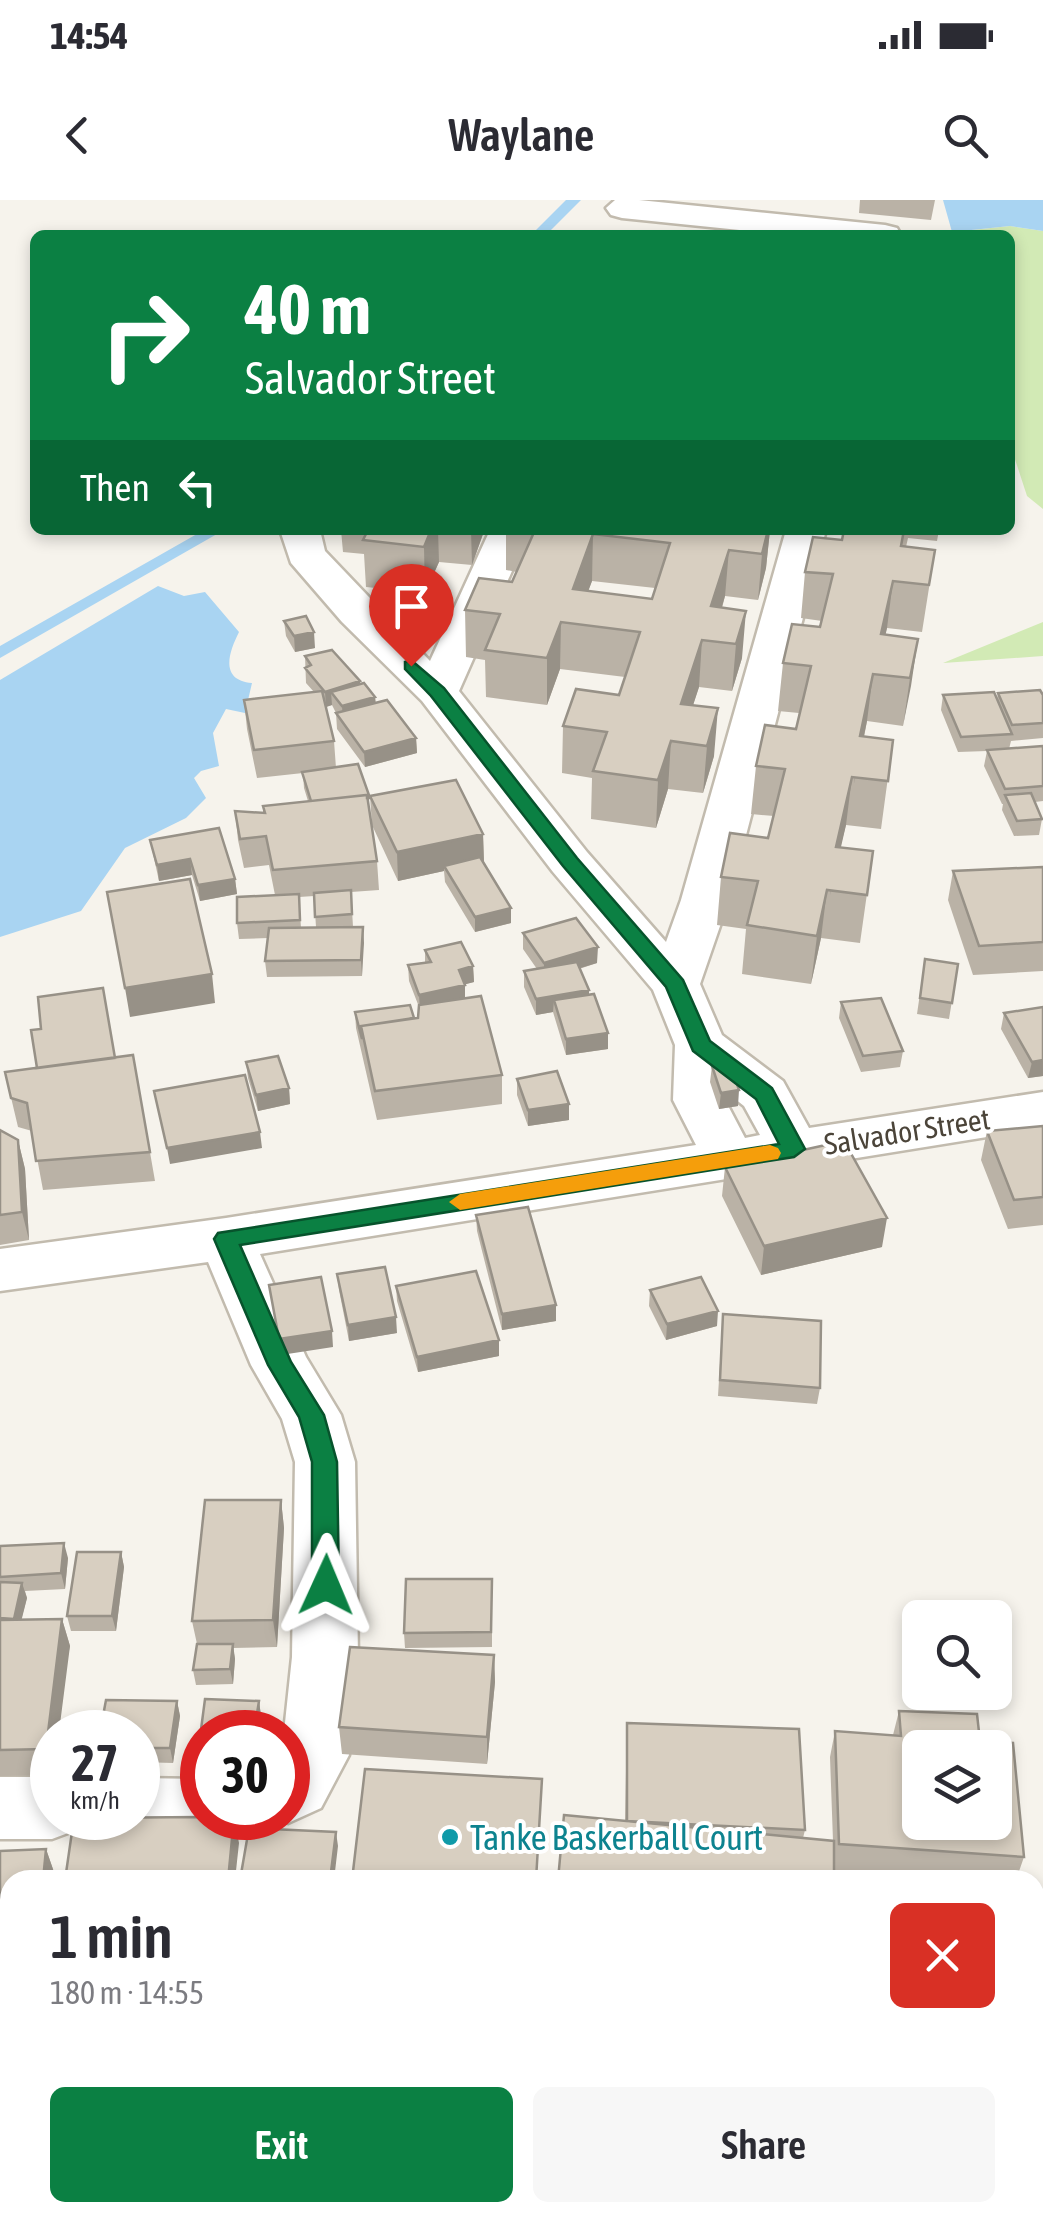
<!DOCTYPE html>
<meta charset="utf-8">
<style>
body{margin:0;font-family:"Asap Condensed",sans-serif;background:#f7f7f7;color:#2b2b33;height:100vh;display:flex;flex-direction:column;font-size:38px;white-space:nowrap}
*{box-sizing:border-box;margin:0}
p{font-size:32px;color:#7c7c81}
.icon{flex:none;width:55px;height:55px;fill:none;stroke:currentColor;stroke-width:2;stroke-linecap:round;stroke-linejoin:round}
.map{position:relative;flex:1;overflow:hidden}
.panel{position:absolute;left:0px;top:1670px;width:1045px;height:352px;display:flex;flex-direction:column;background:#fff;border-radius:30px 30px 0 0;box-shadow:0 5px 15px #0003}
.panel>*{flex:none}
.top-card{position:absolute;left:30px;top:30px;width:985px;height:305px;border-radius:15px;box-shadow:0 5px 15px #0003;background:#0b8043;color:#fff;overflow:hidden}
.buttons{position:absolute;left:902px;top:1400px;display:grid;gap:20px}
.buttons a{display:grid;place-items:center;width:110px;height:110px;border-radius:15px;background:#fff;box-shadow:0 5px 15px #0003;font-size:50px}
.speed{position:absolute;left:30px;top:1510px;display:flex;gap:20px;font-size:50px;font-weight:700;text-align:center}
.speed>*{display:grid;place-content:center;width:130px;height:130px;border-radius:50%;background:#fff;box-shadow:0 5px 15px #0003;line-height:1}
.speed small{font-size:25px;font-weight:400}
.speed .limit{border:15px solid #d22;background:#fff;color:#111}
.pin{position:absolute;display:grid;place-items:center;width:85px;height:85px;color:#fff;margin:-102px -42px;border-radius:50% 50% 50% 0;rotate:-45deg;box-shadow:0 0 10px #0007}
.pin .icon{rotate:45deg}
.me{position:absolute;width:110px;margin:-55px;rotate:1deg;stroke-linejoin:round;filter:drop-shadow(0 0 8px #0008)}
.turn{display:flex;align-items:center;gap:35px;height:210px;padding:0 50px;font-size:45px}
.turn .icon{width:130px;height:130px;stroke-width:2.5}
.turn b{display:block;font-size:70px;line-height:85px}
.then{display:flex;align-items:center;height:95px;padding:0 50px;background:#0003;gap:20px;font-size:38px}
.round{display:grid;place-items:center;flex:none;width:105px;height:105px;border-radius:15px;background:#f7f7f7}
.head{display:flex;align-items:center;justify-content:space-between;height:170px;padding:0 50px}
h1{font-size:60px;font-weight:600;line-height:75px}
.action{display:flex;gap:20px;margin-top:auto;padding:20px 50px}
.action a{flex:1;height:115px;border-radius:15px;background:#0b8043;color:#fff;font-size:40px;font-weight:600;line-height:115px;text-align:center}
.action a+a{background:#f7f7f7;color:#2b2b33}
.status{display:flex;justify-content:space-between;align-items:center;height:70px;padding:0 50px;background:#fff;direction:ltr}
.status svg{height:28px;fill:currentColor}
header{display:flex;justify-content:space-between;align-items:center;height:130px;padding:0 50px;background:#fff;font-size:45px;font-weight:600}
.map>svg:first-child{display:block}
.green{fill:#d2eab5}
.water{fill:#a9d4f2}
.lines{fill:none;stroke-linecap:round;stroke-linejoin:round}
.stream{fill:#a9d4f2;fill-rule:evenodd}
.minor-casing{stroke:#c2bbae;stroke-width:5}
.minor{fill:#fff;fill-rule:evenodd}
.wall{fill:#bab2a6;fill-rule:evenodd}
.shaded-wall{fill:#979187}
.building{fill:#d8cfc1;stroke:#979187;stroke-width:2.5;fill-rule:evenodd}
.route{fill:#0b8043;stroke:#07532c;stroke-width:2.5}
.slow{fill:#f59e0b}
.culture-dot{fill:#0f9aa8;stroke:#fff;stroke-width:4}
.labels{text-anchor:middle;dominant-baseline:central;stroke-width:8;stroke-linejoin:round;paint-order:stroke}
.street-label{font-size:30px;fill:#4b4439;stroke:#fff}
.near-culture-label{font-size:35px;fill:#0d838f;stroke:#fff;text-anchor:start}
</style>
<div class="status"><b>14:54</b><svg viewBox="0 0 49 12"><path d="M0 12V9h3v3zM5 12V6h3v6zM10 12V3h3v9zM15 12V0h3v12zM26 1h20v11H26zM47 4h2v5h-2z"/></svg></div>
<header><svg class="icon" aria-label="back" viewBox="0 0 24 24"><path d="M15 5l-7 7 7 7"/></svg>Waylane<svg class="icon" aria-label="search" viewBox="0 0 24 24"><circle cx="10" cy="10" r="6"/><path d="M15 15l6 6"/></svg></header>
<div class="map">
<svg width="1043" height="2021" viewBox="0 0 1043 2021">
<rect width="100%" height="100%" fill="#f6f3ec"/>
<path class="green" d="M1010,26L1043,31V309L1027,296L1010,244V35L952,32Z
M1043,422V456L943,463Z"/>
<path class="water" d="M943,0H1043V31L1010,26L952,32Z
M158,386L184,396L205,392L239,432C228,454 220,480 252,483L245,513L226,509L213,533L219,566L201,571L194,578L206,598L186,618L125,648L81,711L0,737V480Z"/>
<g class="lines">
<path class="stream" d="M566,0H581L546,35H531Z
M204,330H224L0,458V446Z"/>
<defs>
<path id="minor" d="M639,0L885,25L897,28L901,35H789L622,18L611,15L606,8L615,0Z
M280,330H320L325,351L430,461L490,330H530L459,491L587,652L666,742L681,700L786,330H826L729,700L700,784L722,835L783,881L809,928L1043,892V928L260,1054L306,1157L341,1215L355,1262L358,1457L349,1555L321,1608L288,1623L274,1618H288V1532H284L292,1457L295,1262L282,1219L251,1165L208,1062L0,1091V1049L226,1018L696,945L673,900L675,845L653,790L553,672L422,501L342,422L291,363ZM725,891L744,906L760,935L745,938L725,900Z
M0,1577H52V1618H82L76,1630L52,1639H0Z
M138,1578L202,1579V1618H233L226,1632C190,1646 150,1645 114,1631L108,1618H138Z"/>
</defs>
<use href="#minor" class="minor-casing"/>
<use href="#minor" class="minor"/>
</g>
<path class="wall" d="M860,0H935L931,20L859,13Z
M341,330H483V334L472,365L439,362L425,393L366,387L364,354L343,352Z
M506,330H770L766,368L758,400L725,396L722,408L742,458L732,491L699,487L693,505L714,556L703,593L668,589L656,628L591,619L592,578L562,573L563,526L619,495L625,477L560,469L547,505L486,497L485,460L466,457L465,410L512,382L517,372L506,370ZM592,381L655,388L652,399L588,391Z
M842,330H939L937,341L908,338L906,347L935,350L922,432L887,428L885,435L918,439L903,526L867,521L864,537L893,540L881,629L846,625L840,648L873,651L860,743L821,738L811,784L742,774L746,729L717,725L721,677L768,638L774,616L751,614L756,566L796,529L799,513L778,511L783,463L820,427L822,421L801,418L805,372L842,340L844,330Z
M284,421L315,448L295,452L286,436Z
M305,456L360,484L375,497L376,503L416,538L417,553L365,567L337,529L336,513L332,505L326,507L334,541L336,568L370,614L377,661L379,690L351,692L353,727H363L362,776L267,777L265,761L268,738L239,739L237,723L275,695L269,665L244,668L238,640L235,611L263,613V606L308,601L304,588L303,573L257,578L247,529L244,500L314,492L306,483ZM314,696L316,727L301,728L299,697Z
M998,493L1043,495V538L1011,541L1009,549L1043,546V601L1035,602L1042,619L1039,635L1014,636L1002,610L1003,604H1002L984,566L987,551L958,552L941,510L943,495L997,499Z
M370,596L483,634L484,663L511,708V723L475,732L445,682L444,671L398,681L372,625Z
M150,640L235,679L237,694L200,701L192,675L159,681Z
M1043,667V771L973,775L948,700L953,671Z
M523,733L597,763L579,769L589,795L608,833V849L566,855L553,812L536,815L524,787V771L537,769L523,749Z
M425,750L473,766L474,782L465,784V798L502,875V904L377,920L356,828L355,812L418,818L419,807L409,781L408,765L425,762Z
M925,759L958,764L949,819L917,814Z
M841,802L903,851L900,867L861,872L839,818Z
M1004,813L1043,876L1028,878L1001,829Z
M133,855L155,981L43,990L32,931L18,927L5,872Z
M246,862L289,888L290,904L258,911L248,878Z
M712,866L738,906L719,909L710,882Z
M517,879L569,920L528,926L517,895Z
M1043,926V1025L1008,1029L981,960L987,931Z
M0,930L18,940L25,969L29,1040L0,1045Z
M725,967L882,1047L761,1075L722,996Z
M476,1015L556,1121L502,1130L477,1031Z
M337,1074L397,1133L349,1141L339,1090Z
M396,1086L499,1156L418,1172L397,1101Z
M650,1090L717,1126L666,1140L649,1106Z
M722,1130L820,1188L817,1204L718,1196Z
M281,1300L284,1328L277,1447L233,1448L235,1459L233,1484L196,1485L193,1470L197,1444L192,1421Z
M0,1346L68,1358L65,1389L25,1391L27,1398L21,1420L62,1419L70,1446L52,1532V1575L0,1576Z
M121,1352L124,1367L116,1431H71L67,1416Z
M492,1379V1447L405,1448L404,1433Z
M494,1455L495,1482L487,1564L342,1554L339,1527Z
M205,1499L259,1501L261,1516L259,1532H202V1575L200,1574L197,1560Z
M177,1501L180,1516L173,1563L138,1562V1532Z
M899,1511L980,1541L1024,1657L1016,1680H977L834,1670L625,1621L627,1523L805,1630L803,1638L833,1641L830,1557L835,1531L893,1535Z
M46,1649L55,1675L54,1680H10V1992H0V1651Z"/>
<path class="shaded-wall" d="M431,330H438L439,362L425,393L424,347Z
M471,330H483V334L472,365Z
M768,330H770L766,368L758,400L762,354Z
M593,334L592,381L576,424L573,389Z
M729,350L725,396L712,441L711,406Z
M893,381L887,428L877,474L881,434Z
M746,411L742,458L732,491L736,444Z
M561,422L560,469L547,505V458Z
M314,432L315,448L295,452L294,436Z
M918,439L911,486L903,526L910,478Z
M702,440L699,487L681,542V504Z
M873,474L867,521L854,584L860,536Z
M360,481L361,497L331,492L332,505L326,507L325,492Z
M375,497L376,513L343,522L342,506Z
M718,508L714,556L703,593L707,546Z
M416,538L417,553L365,567L364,552Z
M671,541L668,589L656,628L658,580Z
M852,577L846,625L830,695L836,647Z
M483,634L484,663L444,666V671L398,681L397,652Z
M190,659L192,675L159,681L157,665Z
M235,679L237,694L200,701L198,685Z
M827,690L821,738L811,784L817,736Z
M511,708V723L475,732V717Z
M363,727L364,743L362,776L361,760Z
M598,747L597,763L544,779V763Z
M473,766L474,782L459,786V770Z
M212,774L215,803L130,817L125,788Z
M465,785V801L420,811L419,795Z
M589,790V806L554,800L553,812L536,815V799Z
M608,833V849L566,855V839Z
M1043,860V876L1028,878L1032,862Z
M289,888L290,904L258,911L256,895Z
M739,890L738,906L719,909L721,893Z
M569,904V920L528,926V910Z
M260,932L262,948L170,964L167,948Z
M18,940L25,969L29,1040L22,1012Z
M887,1018L882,1047L761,1075L764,1046Z
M556,1105V1121L502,1130V1114Z
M718,1111L717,1126L666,1140L667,1124Z
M396,1117L397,1133L349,1141L348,1125Z
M332,1131L333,1147L281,1155L279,1139Z
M499,1140V1156L418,1172L417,1157Z
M281,1300L284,1328L277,1447L273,1420Z
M64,1343L68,1358L65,1389L61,1373Z
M121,1352L124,1367L116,1431L112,1416Z
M22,1383L27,1398L18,1434L14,1419Z
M62,1419L70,1446L59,1532H52V1570L46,1549Z
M233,1444L235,1459L233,1484L230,1469Z
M494,1455L495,1482L487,1564V1537Z
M177,1501L180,1516L173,1563L170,1548Z
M259,1501L261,1516L259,1532H254Z
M234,1618L239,1643L235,1680H228Z
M336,1632L338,1646L334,1680H330Z
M46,1649L55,1675L54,1680H43Z"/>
<path class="building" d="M368,330H431L424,347L363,340Z
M535,330H768L762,354L729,350L711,406L746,411L736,444L702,440L681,504L718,508L707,546L671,541L658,580L593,571L607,532L563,526L576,489L619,495L640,432L561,422L547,458L485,450L500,414L465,410L479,378L512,382ZM593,334L670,343L652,399L573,389Z
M844,330H904L901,346L935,350L929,385L893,381L881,434L918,439L910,478L873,474L860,536L893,540L888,581L852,577L836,647L873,651L867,695L827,690L817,736L747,725L758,681L721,677L730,633L768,638L785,569L756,566L765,525L796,529L811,466L783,463L792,424L820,427L833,374L805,372L813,337L842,340Z
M306,416L314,432L294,436L284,421Z
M332,450L360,481L325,492L305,468L311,465L305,456Z
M364,483L375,497L342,506L331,492Z
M1040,490L1043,495V523L1012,525L998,493Z
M322,491L334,541L254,550L244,500Z
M994,492L1012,534L961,537L943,495Z
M387,500L416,538L364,552L336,513Z
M1043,546V586L1005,589L987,550Z
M358,564L370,598H367V595L311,601L302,572Z
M456,580L483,634L397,652L370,596Z
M1031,593L1042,619L1017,621L1005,595Z
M367,595L377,661L273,670L266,636L240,639L235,611L265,613L263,606Z
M219,628L235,679L198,685L190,659L157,665L150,640Z
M480,657L511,708L475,717L444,666Z
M1043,667V742L979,746L953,671Z
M190,679L212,774L125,788L107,692Z
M351,690L352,714L315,717L314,693Z
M299,694L300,720L237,723V697Z
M576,718L598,747L544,763L523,733Z
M363,727L361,760L265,761L269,728Z
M461,742L473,766L459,770L465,785L419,795L408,765L431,762L425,750Z
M925,759L958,764L952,803L920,798Z
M577,762L589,790L536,799L524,771Z
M103,788L115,858L37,868L31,830L41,829L38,797Z
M594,794L608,833L566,839L554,800Z
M481,796L502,875L375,891L361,826L418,818L419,805Z
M881,798L903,851L863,856L841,802Z
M410,805L414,818L361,826L362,839L355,812Z
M1043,807V860L1032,862L1004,813Z
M133,855L150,952L36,961L27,903L11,898L5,872Z
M278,856L289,888L256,895L246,862Z
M730,864L739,890L721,893L712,866Z
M557,871L569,904L528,910L517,879Z
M245,875L260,932L167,948L154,891Z
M1043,926V997L1014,1000L987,931Z
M0,930L18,940L22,1012L0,1015Z
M844,941L887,1018L764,1046L725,967Z
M528,1007L556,1105L502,1114L476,1015Z
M385,1067L396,1117L348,1125L337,1074Z
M476,1071L499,1140L417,1157L396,1086Z
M321,1077L332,1131L279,1139L269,1085Z
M701,1077L718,1111L667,1124L650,1090Z
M723,1114L821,1121L820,1188L720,1180Z
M205,1300H281L273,1420L192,1421Z
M64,1343L61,1373L0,1377V1346Z
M77,1352H121L112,1416H67Z
M406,1379H492L491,1432L404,1433Z
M0,1382L22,1383L14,1419L0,1418Z
M62,1419L46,1549L0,1550V1420Z
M197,1444H233L230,1469L193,1470Z
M350,1447L494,1455L487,1537L339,1527Z
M205,1499L259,1501L254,1532H202V1560H197Z
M106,1500L177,1501L170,1548H138V1532H100Z
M899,1511L977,1514L980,1541L1013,1543L1024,1657L839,1644L835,1531L901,1536ZM920,1548H995V1622H920Z
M627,1523L799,1529L805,1630L627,1621Z
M365,1569L542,1579L536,1680H352Z
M564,1615L834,1641V1680H558Z
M202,1617L234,1618L228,1680H65L74,1618Z
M249,1628L336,1632L330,1680H240Z
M46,1649L43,1680H10V1803H0V1651Z
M0,1824H10L9,1872H0Z
M0,1872H10V1970H0Z
M358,2012H513L511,2021H357Z"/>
<path class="route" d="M411,460L444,488L577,658L683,780L710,841L772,888L805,949L794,957L240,1045L291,1162L324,1215L337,1262L339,1385L335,1393L326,1396L316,1393L312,1385V1262L299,1217L268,1165L214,1039L218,1033L779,944L756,899L693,851L666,787L563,666L431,496L405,469V462Z"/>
<path class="slow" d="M770,945L778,948L781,953L778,959L460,1010L449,1002L460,994Z"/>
<circle class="culture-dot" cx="450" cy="1637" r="10"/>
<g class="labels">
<g class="street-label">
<text transform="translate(907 931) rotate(-9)">Salvador Street</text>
</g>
<g class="near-culture-label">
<text x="470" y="1637">Tanke Baskerball Court</text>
</g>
</g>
</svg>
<div class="buttons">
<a><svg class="icon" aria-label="search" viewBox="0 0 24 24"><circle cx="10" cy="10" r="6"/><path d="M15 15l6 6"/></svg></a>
<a><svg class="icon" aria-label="layers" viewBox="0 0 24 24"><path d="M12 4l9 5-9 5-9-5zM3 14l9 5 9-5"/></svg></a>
</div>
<div class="speed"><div>27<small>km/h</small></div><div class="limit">30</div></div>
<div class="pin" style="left:411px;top:466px;background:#d93025"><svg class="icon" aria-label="arrive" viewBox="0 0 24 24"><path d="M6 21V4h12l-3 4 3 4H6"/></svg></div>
<svg class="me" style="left:326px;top:1385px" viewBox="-20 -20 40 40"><path d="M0-17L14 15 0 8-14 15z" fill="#0b8043" stroke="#fff" stroke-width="4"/></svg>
<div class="top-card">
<div class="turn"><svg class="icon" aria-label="right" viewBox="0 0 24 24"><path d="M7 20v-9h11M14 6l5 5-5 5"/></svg><div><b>40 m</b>Salvador Street</div></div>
<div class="then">Then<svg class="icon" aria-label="left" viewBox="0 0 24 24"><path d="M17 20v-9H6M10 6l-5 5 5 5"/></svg></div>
</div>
<section class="panel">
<div class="head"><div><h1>1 min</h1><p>180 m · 14:55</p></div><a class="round" style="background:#d93025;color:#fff"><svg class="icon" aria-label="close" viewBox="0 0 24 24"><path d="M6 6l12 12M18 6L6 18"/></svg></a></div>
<div class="action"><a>Exit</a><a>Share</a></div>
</section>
</div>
